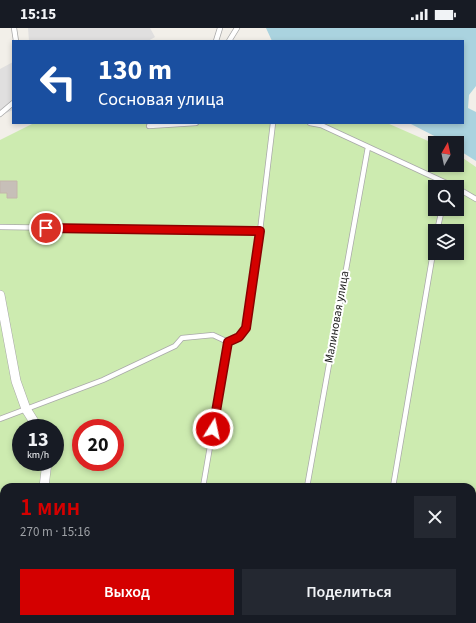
<!DOCTYPE html>
<html lang="ru">
<meta charset="utf-8">
<style>
body{margin:0;font-family:"Source Sans 3",sans-serif;background:#242831;color:#f1f3f6;height:100vh;display:flex;flex-direction:column;font-size:15px;white-space:nowrap}
*{box-sizing:border-box;margin:0}
p{font-size:13px;color:#9ea1a6}
.icon{flex:none;width:22px;height:22px;fill:none;stroke:currentColor;stroke-width:2;stroke-linecap:round;stroke-linejoin:round}
.map{position:relative;flex:1;overflow:hidden}
.panel{position:absolute;left:0px;top:455px;width:476px;height:140px;display:flex;flex-direction:column;background:#171b24;border-radius:12px 12px 0 0;box-shadow:0 2px 6px #0003}
.panel>*{flex:none}
.banner{position:absolute;left:12px;top:12px;width:452px;height:84px;border-radius:0px;box-shadow:0 2px 6px #0003;background:#1a4fa0;color:#fff;overflow:hidden}
.needle{width:26px;rotate:9deg}
.fabs{position:absolute;left:428px;top:108px;display:grid;gap:8px}
.fabs a{display:grid;place-items:center;width:36px;height:36px;border-radius:0px;background:#171b24;box-shadow:0 2px 6px #0003;font-size:20px}
.speed{position:absolute;left:12px;top:391px;display:flex;gap:8px;font-size:20px;font-weight:700;text-align:center}
.speed>*{display:grid;place-content:center;width:52px;height:52px;border-radius:50%;background:#171b24;box-shadow:0 2px 6px #0003;line-height:1}
.speed small{font-size:10px;font-weight:400}
.speed .limit{border:6px solid #d22;background:#fff;color:#111}
.pin{position:absolute;display:grid;place-items:center;width:34px;height:34px;color:#fff;margin:-17px;border:2px solid #fff;border-radius:50%;box-shadow:0 1px 4px #0007}
.me{position:absolute;width:44px;margin:-22px;rotate:10deg;stroke-linejoin:round;filter:drop-shadow(0 0 3px #0008)}
.turn{display:flex;align-items:center;gap:14px;height:84px;padding:0 20px;font-size:18px}
.turn .icon{width:52px;height:52px;stroke-width:2.5}
.turn b{display:block;font-size:28px;line-height:34px}
.round{display:grid;place-items:center;flex:none;width:42px;height:42px;border-radius:0px;background:#242831}
.summary{display:flex;align-items:center;justify-content:space-between;height:68px;padding:0 20px}
h1{font-size:24px;font-weight:600;line-height:30px;color:#d40000}
.button{display:flex;gap:8px;margin-top:auto;padding:8px 20px}
.button a{flex:1;height:46px;border-radius:0px;background:#d40000;color:#fff;font-size:16px;font-weight:600;line-height:46px;text-align:center}
.button a+a{background:#242831;color:#f1f3f6}
.status{display:flex;justify-content:space-between;align-items:center;height:28px;padding:0 20px;background:#171b24;direction:ltr}
.status svg{height:11px;fill:currentColor}
.map>svg:first-child{display:block}
.residential{fill:#e0dfdf}
.grass{fill:#cdebb0;fill-rule:evenodd}
.water{fill:#aad3df}
.building{fill:#c7bfb8;stroke:#c4b6ab}
.lines{fill:none;stroke-linecap:round;stroke-linejoin:round}
.service-casing{stroke:#a9a9a9;stroke-width:6}
.minor-casing{stroke:#a9a9a9;stroke-width:10}
.service{stroke:#fff;stroke-width:4.5}
.minor{stroke:#fff;stroke-width:9}
.route-casing{stroke:#8a0000;stroke-width:10}
.route{stroke:#d40000;stroke-width:7}
.labels{text-anchor:middle;dominant-baseline:central;stroke-width:4;stroke-linejoin:round;paint-order:stroke}
.street-label{font-size:12px;fill:#222;stroke:#fff}
</style>
<div class="status"><b>15:15</b><svg viewBox="0 0 49 12"><path d="M0 12V9h3v3zM5 12V6h3v6zM10 12V3h3v9zM15 12V0h3v12zM26 1h20v11H26zM47 4h2v5h-2z"/></svg></div>
<div class="map">
<svg width="476" height="595" viewBox="0 0 476 595">
<rect width="100%" height="100%" fill="#f2efe9"/>
<path class="residential" d="M28,0H150L155,9L148,13H29Z
M13,34V82L0,88V41Z"/>
<path class="grass" d="M34,95H387L435,116V137H457V126L476,139V595H0V112ZM435,159H457V181H435ZM435,203H457V225H435ZM21,400H55V434H21ZM81,400H115V434H81ZM4,459H472V591H4Z"/>
<path class="water" d="M266,0H476V58L469,67L468,80L476,84V133L457,121V115H448L409,95H463V13H272Z"/>
<path class="building" d="M0,153H17V170H7V165H0Z"/>
<g class="lines">
<defs>
<path id="service" d="M14,0L16,13
M216,13L220,0
M229,13L237,0
M0,86L13,75
M310,95L321,97L455,159
M149,98L196,95
M457,160L476,171
M0,199L260,203
M437,203L442,181
M228,314L239,309L246,300L260,203L273,95
M0,391L103,352L175,318L182,310L213,307L228,314
M203,459L228,314
M307,459L368,119
M393,459L435,213
M472,522L476,498
M180,595V591
M284,595L285,591
M369,595L370,591
M460,595V591"/>
<path id="minor" d="M0,267L16,353L26,381L38,400
M44,459L47,434
M23,595L24,591"/>
</defs>
<use href="#service" class="service-casing"/>
<use href="#minor" class="minor-casing"/>
<use href="#service" class="service"/>
<use href="#minor" class="minor"/>
</g>
<g class="lines">
<defs>
<path id="route" d="M46,200L260,203L246,300L239,309L228,314L213,401"/>
</defs>
<use href="#route" class="route-casing"/>
<use href="#route" class="route"/>
</g>
<g class="labels">
<g class="street-label">
<text transform="translate(337 289) rotate(-80)">Малиновая улица</text>
</g>
</g>
</svg>
<div class="fabs">
<a><svg class="needle" viewBox="-14 -14 28 28"><path d="M0-13l5 13h-10z" fill="#e53935"/><path d="M0 13l5-13h-10z" fill="#9ea1a6"/></svg></a>
<a><svg class="icon" aria-label="search" viewBox="0 0 24 24"><circle cx="10" cy="10" r="6"/><path d="M15 15l6 6"/></svg></a>
<a><svg class="icon" aria-label="layers" viewBox="0 0 24 24"><path d="M12 4l9 5-9 5-9-5zM3 14l9 5 9-5"/></svg></a>
</div>
<div class="speed"><div>13<small>km/h</small></div><div class="limit">20</div></div>
<div class="pin" style="left:46px;top:200px;background:#d93025"><svg class="icon" aria-label="arrive" viewBox="0 0 24 24"><path d="M6 21V4h12l-3 4 3 4H6"/></svg></div>
<svg class="me" style="left:213px;top:401px" viewBox="-20 -20 40 40"><circle r="17" fill="#d40000" stroke="#fff" stroke-width="3"/><path d="M0-11L8 9 0 5-8 9z" fill="#fff"/></svg>
<div class="banner">
<div class="turn"><svg class="icon" aria-label="left" viewBox="0 0 24 24"><path d="M17 20v-9H6M10 6l-5 5 5 5"/></svg><div><b>130 m</b>Сосновая улица</div></div>
</div>
<section class="panel">
<div class="summary"><div><h1>1 мин</h1><p>270 m · 15:16</p></div><a class="round"><svg class="icon" aria-label="close" viewBox="0 0 24 24"><path d="M6 6l12 12M18 6L6 18"/></svg></a></div>
<div class="button"><a>Выход</a><a>Поделиться</a></div>
</section>
</div>
